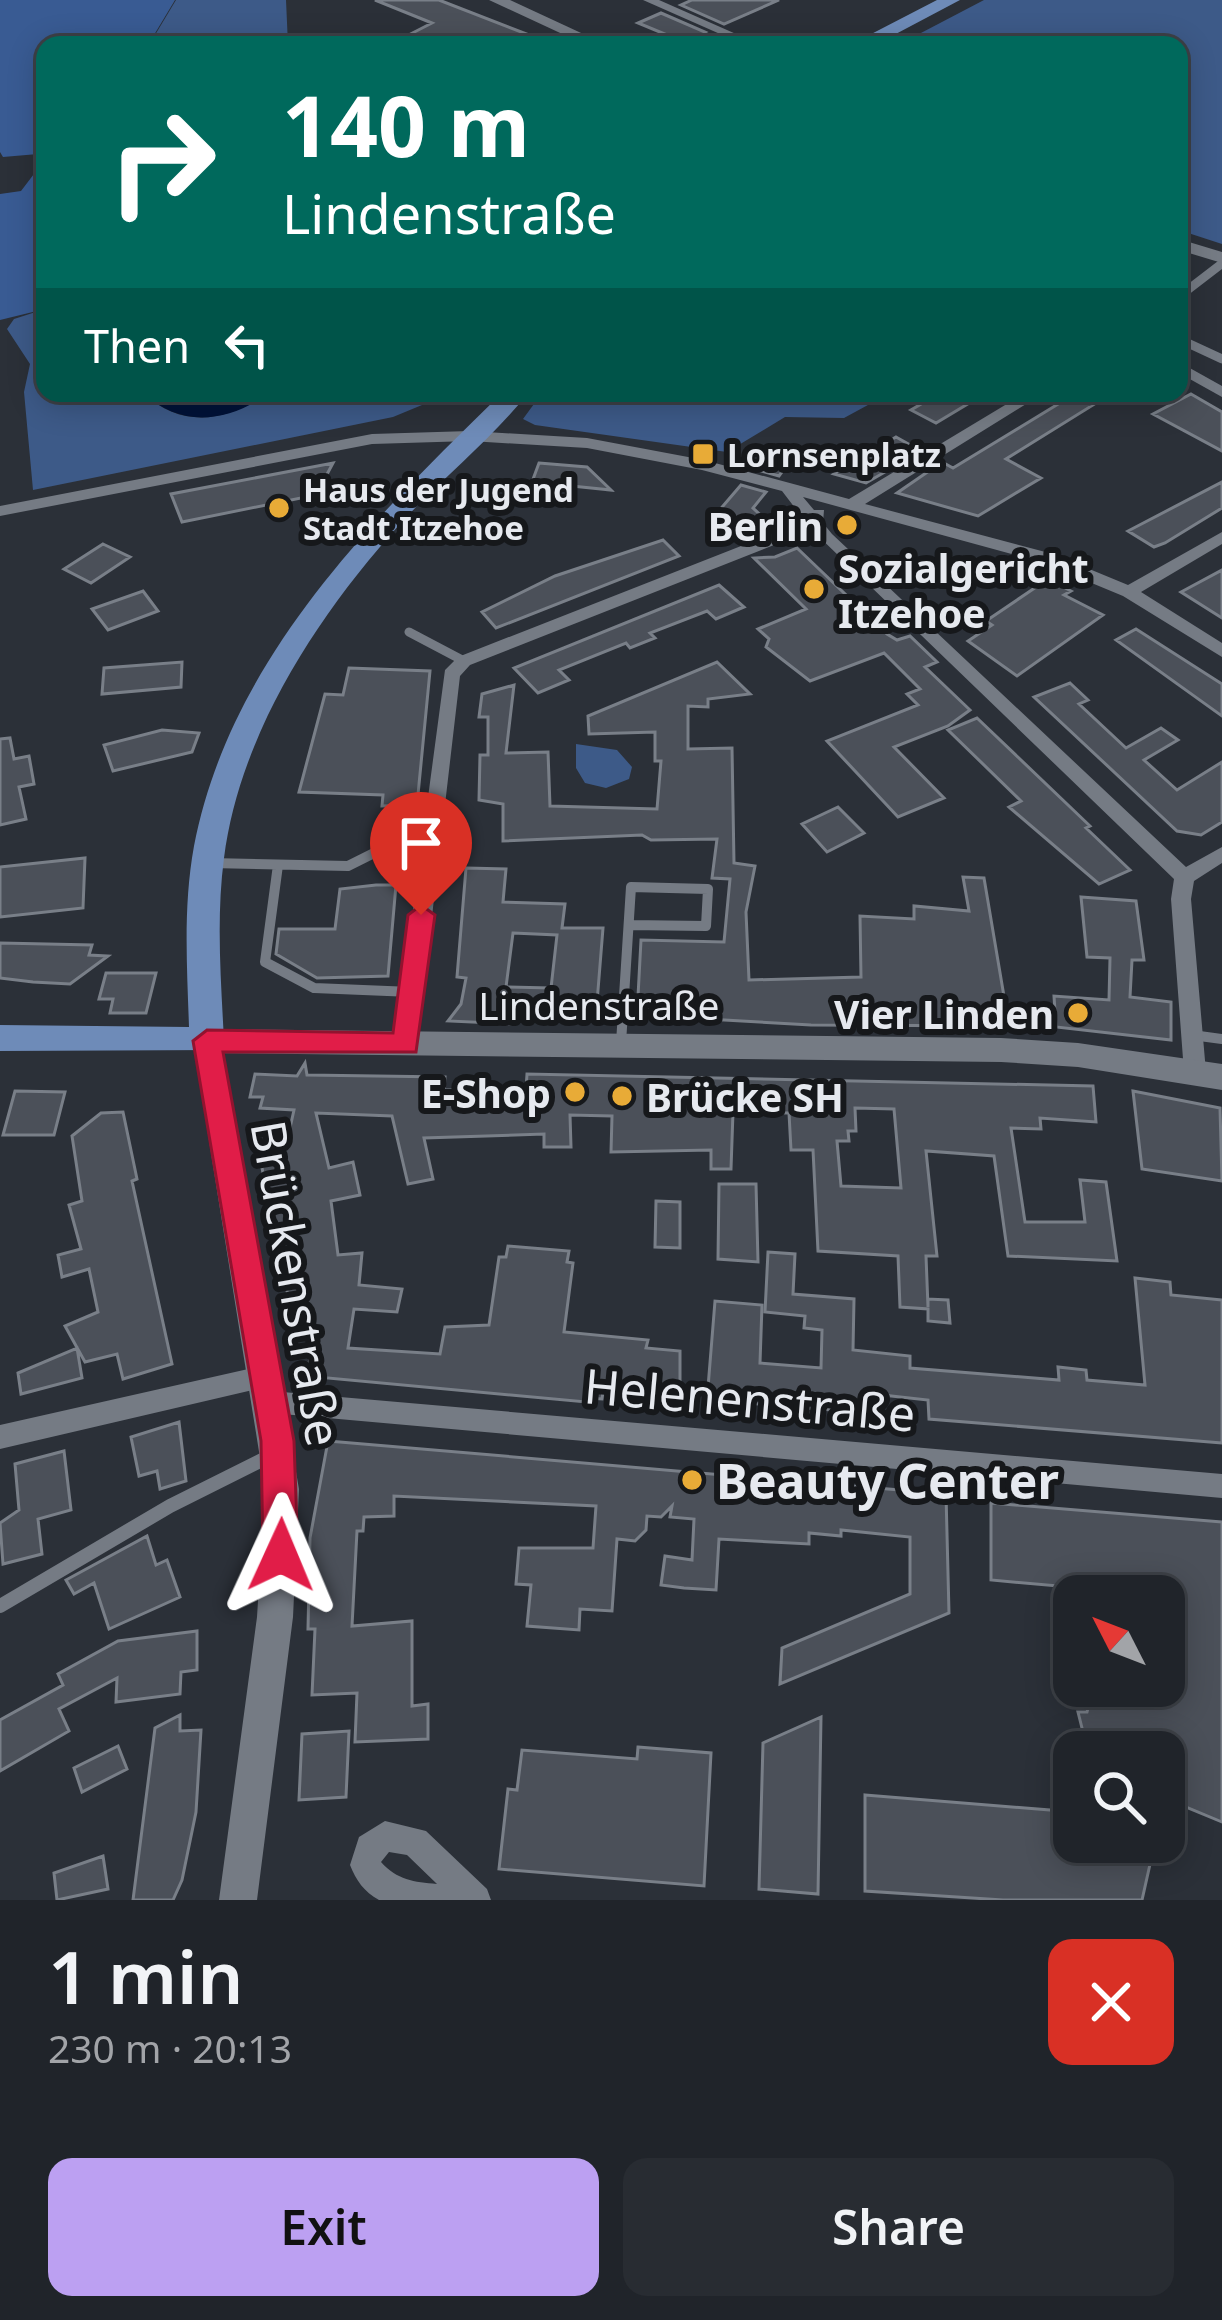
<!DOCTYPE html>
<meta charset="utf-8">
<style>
body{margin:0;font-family:"Noto Sans",sans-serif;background:#282c32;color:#f1f3f6;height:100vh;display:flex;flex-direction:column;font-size:45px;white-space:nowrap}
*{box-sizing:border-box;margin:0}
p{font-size:39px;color:#a2a4a8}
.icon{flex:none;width:66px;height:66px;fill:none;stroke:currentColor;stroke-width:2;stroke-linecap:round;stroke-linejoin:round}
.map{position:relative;height:1900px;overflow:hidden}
.details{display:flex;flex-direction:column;background:#20242a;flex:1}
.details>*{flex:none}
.top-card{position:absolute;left:36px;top:36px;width:1152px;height:366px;border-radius:24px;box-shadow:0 6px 30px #0003,0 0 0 3px #3d4147;background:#00695c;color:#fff;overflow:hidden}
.needle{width:78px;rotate:312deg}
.controls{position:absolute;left:1053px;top:1575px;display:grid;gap:24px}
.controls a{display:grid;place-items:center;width:132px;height:132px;border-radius:24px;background:#20242a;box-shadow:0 6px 30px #0003,0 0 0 3px #3d4147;font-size:60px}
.pin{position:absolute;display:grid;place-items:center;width:102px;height:102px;color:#fff;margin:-123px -51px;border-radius:50% 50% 50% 0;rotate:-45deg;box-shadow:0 0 12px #0007}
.pin .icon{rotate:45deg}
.me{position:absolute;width:132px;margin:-66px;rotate:1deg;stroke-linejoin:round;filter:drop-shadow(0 0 9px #0008)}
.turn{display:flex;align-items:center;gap:42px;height:252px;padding:0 48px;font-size:54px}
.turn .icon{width:156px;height:156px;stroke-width:2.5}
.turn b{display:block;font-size:84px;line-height:102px}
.then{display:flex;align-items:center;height:114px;padding:0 48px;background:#0003;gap:24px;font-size:45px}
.round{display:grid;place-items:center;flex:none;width:126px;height:126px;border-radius:24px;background:#282c32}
.summary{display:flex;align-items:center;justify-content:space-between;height:204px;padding:0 48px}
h1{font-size:72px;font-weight:600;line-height:90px}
.cta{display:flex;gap:24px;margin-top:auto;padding:24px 48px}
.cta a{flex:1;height:138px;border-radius:24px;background:#bca0f2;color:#111;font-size:48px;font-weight:600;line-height:138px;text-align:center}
.cta a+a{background:#282c32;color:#f1f3f6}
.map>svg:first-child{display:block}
.green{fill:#3d5a88}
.forest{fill:#395b93}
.water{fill:#001238}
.building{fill:#4b5059;stroke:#797f88;stroke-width:3;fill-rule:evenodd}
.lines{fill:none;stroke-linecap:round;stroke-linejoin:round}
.service-far2{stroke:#757b84;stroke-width:9}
.service-far1{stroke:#757b84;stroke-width:10}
.service{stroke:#757b84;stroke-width:14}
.minor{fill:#757b84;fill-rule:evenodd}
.tertiary{fill:#757b84;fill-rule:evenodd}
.secondary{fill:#757b84;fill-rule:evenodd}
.primary{fill:#6e8bb8;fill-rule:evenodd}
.route{fill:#e11d48;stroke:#92132f;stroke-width:3}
.poi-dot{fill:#e8ab37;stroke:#16181b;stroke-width:4.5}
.labels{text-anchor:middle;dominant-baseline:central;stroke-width:12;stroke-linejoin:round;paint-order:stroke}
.far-poi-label{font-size:33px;font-weight:bold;fill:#e6e9ef;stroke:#16181b;text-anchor:start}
.poi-label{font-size:39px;font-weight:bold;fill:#e6e9ef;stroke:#16181b;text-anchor:end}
.street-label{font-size:39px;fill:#e6e9ef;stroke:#16181b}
.near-street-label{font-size:48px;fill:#e6e9ef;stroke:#16181b}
.near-poi-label{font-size:48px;font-weight:bold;fill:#e6e9ef;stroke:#16181b;text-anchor:start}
</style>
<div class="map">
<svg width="1222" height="1900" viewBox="0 0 1222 1900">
<rect width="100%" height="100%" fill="#2b3038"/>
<path class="green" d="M176,0H286L288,45H149Z
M984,0H1222V244L1179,230V45H898Z
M45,309V393H144C180,429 227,422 268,393H451L393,417L33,490L24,392L30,364L7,329L14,319Z
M542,393H890L844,418L785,417L727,452L535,425L523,419Z
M576,744L617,750L632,767L629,779L606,788L585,783L576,768Z"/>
<path class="forest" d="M0,0H175L148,45H45V309L0,320V194L21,191L37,170L38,154L3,157L0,152Z"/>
<path class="water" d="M144,393H268C229,423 179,428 144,393Z"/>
<path class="building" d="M375,0H439L555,45H389L432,23Z
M692,0H779L724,24L681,5Z
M661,13L705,32L684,42L638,23Z
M940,393H986L936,423L911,410Z
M1191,394L1222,412V451L1153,414Z
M1073,395L1093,405L1006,459L1041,478L978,516L897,493L942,462L953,468Z
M896,437L921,451L866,483L834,474Z
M767,447L795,454L779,476L754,469Z
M333,463L316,495L182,522L171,494Z
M539,463L587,467L611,490L532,482Z
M1222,482V508L1165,543L1154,547L1128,531Z
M741,485L766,492L753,508L768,522L735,535L718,519L728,515L717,513Z
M663,540L679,556L496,628L482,612L555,576Z
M103,544L130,557L91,583L64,569Z
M797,548L887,634L897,640L910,636L937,662L925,667L970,710L948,726L894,747L944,798L898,817L827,741L918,705L907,694L920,689L884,653L810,681L766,647L769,639L758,629L806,609L754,558L775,557Z
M1222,570V618L1181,592Z
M1048,579L1071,591L1064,595L1103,615L1017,676L968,641L992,625L986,621Z
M719,585L744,607L716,619L707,611L650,633L655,638L630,648L626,643L559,670L569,680L538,693L514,668Z
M143,591L158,611L108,630L92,609Z
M1136,629L1222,684V716L1116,640Z
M182,662L181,687L102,694L104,668Z
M717,662L750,694L708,699V707L688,706V749L732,748L734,863L755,866L746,912L749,980L861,977L860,916L914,919V906L969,911L963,877L984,878L1009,1026L811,1025L637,1015L641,940L724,942L730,879L712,878L717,839L651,840L642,835L503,841V804L479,800L480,755H488V717H479L482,694L514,685L506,753L548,752L550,806L657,809L661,761H655V732L589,734L588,716Z
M349,668L430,671L417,805L382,806L383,795L299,792L325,694L343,695Z
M1070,683L1088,700L1079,704L1126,748L1161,728L1178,740L1144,760L1177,790L1222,762V822L1201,835L1177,831L1034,697Z
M977,718L1090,826L1086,828L1130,870L1099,884L1009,807L1021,801L948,730Z
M162,730L199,733L192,752L113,771L104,745Z
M10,738L14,759L29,756L34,784L19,787L26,819L0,825V739Z
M838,807L864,833L827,852L802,824Z
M85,858L83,908L0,917V867Z
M466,868L506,869L503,902L565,904L562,928H603L596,1015L533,1013L514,1024L448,1021L461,1004L466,978L457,977ZM513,933L557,935L551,988L506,987Z
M376,885H396L388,976L317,978L276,954L279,929H335L340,889Z
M1081,897L1136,901L1144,960H1132L1130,997L1171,1002V1040L1056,1027L1054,996L1109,1000L1110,958L1087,957Z
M0,943L92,945L89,955L108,956L70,984L33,982L0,978Z
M106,973H156L146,1013H110L113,999H99Z
M305,1063L307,1075L445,1077L444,1090H526L527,1074L1093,1086L1096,1122L1040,1118L1041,1129L1011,1128L1025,1222H1085L1080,1180L1106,1182L1117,1261L1008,1256L994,1156L926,1151L937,1256H926L928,1307V1299L948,1300L950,1323L928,1321V1309L900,1307L898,1256L818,1251L813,1150H791L789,1113L733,1112L731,1169H711V1150L611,1152L612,1116L570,1115L571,1147H544V1134L424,1138L433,1179L408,1184L392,1116L316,1113L329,1168L353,1162L360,1195L331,1201L338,1255L362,1253L359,1285L402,1289L397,1312L354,1309L348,1348L440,1354L445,1327L489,1325L499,1257H506L508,1246L569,1251L567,1262L573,1263L564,1332L648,1340L646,1348L680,1351V1399L603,1391L602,1399L587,1398L586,1402L306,1376L317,1328L295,1330L261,1163L268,1161L266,1150L286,1146L294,1110L260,1108L263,1097H250L255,1074L297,1076ZM855,1108L894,1109L901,1188L841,1186L837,1141H849L848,1131H856Z
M15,1091L65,1092L54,1135H3Z
M1133,1091L1220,1108L1222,1181L1142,1169Z
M123,1112L137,1179L132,1181L172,1364L123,1379L117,1354L85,1362L65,1326L98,1312L89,1269L62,1277L58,1255L81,1249L69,1205L82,1201L72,1136L101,1113Z
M719,1184H756L758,1262L718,1259Z
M656,1201L680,1202V1248L655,1247Z
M768,1252L795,1254L793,1294L854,1299L853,1350L910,1356V1368L1059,1380L1058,1367L1086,1370L1087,1380L1145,1385L1135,1278L1170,1282L1171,1295L1222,1300V1443L929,1419L928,1400L882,1395L881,1414L707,1400L715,1301L762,1305L760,1363L821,1368L822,1330L804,1328L805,1316L765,1312Z
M77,1348L82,1378L21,1394L18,1373Z
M179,1422L186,1481L160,1489L157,1471L139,1476L131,1437Z
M328,1441L946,1494L949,1613L780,1684L782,1648L910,1594V1537L841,1530V1536L809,1533V1544L719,1539L716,1590L684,1588L661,1585L665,1556L692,1560L694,1519L670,1517L672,1506L661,1517L647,1516L646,1530L635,1541L617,1539L612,1611L580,1609L579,1630L527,1626L531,1585L516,1584L519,1548H593L596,1506L394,1496V1516L364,1517L363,1531H357L352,1626L412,1621V1706L428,1704V1739L355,1742L357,1693L312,1695L315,1629H308L310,1538Z
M64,1451L71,1510L38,1519L42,1554L3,1564L0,1523L19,1510L15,1464Z
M991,1503L1222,1522V1822L1164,1798V1752H1088L1078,1712H1087L1094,1686H1164L1163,1586L1115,1582L1114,1591L991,1580Z
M147,1536L156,1565L167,1560L180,1597L109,1629L94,1583L74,1594L66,1580Z
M197,1631V1670L181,1672L180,1694L116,1702L117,1678L59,1709L69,1731L0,1771V1720L63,1685L58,1674L118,1641Z
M180,1715V1731L201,1730L196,1812L182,1880L173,1900H133L155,1728Z
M821,1717L818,1894L759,1889L763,1743Z
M349,1731L346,1797L299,1800L302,1734Z
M118,1746L127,1769L82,1792L74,1768Z
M638,1747L711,1753L704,1886L499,1869L508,1789L517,1790L522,1750L637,1759Z
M865,1795L1074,1812V1842H1155L1142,1900H1003L865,1891Z
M103,1856L108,1889L57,1900L54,1873Z"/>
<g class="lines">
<path class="service-far2" d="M1179,339L1222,359
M409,632L464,661"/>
<path class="service-far1" d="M210,863L348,866L396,842L430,837
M278,865L265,962L314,988L412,992
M1192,1035L1222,1039
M621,1043L631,887L708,889L706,926L629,925"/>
<path class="service" d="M0,1606L170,1506L270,1456"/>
<path class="minor" d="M643,0H659L761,45H745Z
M1222,258V269L1179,302V291Z
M1179,362L1222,386V397L1179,373Z
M1025,393H1044L865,504L1053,554L1128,585L1222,532V544L1141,592L1222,643V657L1123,596L1041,562L803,497L814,510H824L823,523L832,534L1186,867L1222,847V863L1194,881L1191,899L1206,1072L1203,1078H1187L1184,1072L1171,899L1174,879L812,530L470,665L460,676L417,1045L414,1051H398L395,1045L445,670L458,657L805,521L782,491L702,470L587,448L470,441L372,444L0,516V506L372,434L470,431L587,438L704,460L849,499Z
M266,1365L275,1368L279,1376L275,1384L266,1387L0,1449V1425Z
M271,1391L1222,1474V1498L271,1413L262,1410L258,1402L262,1394Z
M385,1821L426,1831L487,1889L491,1900H379C364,1892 356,1880 350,1865L359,1837ZM389,1852L407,1855L437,1884C414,1882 397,1880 381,1862Z"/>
<path class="tertiary" d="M489,0H510L607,45H586Z
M1179,239L1222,252V263L1179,250Z
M207,1030L217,1033L221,1041L299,1489L293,1617L257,1900H219L257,1617L265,1489L193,1041L197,1033Z"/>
<path class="secondary" d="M207,1029L1001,1038L1078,1043L1222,1064V1090L1078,1067L1001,1062L207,1053L196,1050L191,1041L196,1032Z"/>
<path class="primary" d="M937,0H960L875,45H850Z
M502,393H528C491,440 441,479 400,524C318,615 240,733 224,858C216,919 221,980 224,1041L219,1050L0,1051V1025L189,1027C187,967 183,906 194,846C230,659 372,520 502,393Z"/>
</g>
<path class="route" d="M421,905L435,915L416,1052H223L294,1441L298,1555L293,1567L281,1572L268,1567L263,1555L261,1441L193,1041L207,1030L393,1033L408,915Z"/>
<g class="poi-dot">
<rect x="691" y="442" width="24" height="24" rx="6"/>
<circle cx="279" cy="508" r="12"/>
<circle cx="847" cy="525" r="12"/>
<circle cx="814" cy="589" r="12"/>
<circle cx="1078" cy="1013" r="12"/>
<circle cx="575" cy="1092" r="12"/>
<circle cx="622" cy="1096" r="12"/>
<circle cx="692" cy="1480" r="12"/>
</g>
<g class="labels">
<g class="far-poi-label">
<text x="727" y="454">Lornsenplatz</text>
<text x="303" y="489">Haus der Jugend<tspan x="303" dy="38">Stadt Itzehoe</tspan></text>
</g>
<g class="poi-label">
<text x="823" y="525">Berlin</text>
<text x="838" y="567" text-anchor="start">Sozialgericht<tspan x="838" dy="45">Itzehoe</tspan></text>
<text x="1054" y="1013">Vier Linden</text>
<text x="551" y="1092">E-Shop</text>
<text x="646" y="1096" text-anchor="start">Brücke SH</text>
</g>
<g class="street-label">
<text x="599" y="1004">Lindenstraße</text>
</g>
<g class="near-street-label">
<text transform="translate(297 1283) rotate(80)">Brückenstraße</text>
<text transform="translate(750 1399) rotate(5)">Helenenstraße</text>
</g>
<g class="near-poi-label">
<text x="716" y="1480">Beauty Center</text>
</g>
</g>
</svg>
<div class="controls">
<a><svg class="needle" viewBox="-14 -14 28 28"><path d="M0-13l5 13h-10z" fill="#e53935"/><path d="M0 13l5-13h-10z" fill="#a2a4a8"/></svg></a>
<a><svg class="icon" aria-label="search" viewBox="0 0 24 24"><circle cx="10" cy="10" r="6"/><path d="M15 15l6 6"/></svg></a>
</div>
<div class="pin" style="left:421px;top:915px;background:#d93025"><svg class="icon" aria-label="arrive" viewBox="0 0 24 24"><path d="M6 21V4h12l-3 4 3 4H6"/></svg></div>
<svg class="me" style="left:281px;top:1555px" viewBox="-20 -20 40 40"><path d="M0-17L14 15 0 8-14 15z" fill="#e11d48" stroke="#fff" stroke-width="4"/></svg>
<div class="top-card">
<div class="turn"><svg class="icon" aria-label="right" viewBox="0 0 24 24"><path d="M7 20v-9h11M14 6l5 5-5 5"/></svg><div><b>140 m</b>Lindenstraße</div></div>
<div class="then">Then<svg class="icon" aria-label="left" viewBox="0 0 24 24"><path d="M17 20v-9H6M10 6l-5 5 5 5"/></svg></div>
</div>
</div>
<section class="details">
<div class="summary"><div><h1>1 min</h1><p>230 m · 20:13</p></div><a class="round" style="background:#d93025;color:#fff"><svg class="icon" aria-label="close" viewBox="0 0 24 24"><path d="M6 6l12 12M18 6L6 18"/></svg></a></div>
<div class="cta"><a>Exit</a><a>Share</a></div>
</section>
